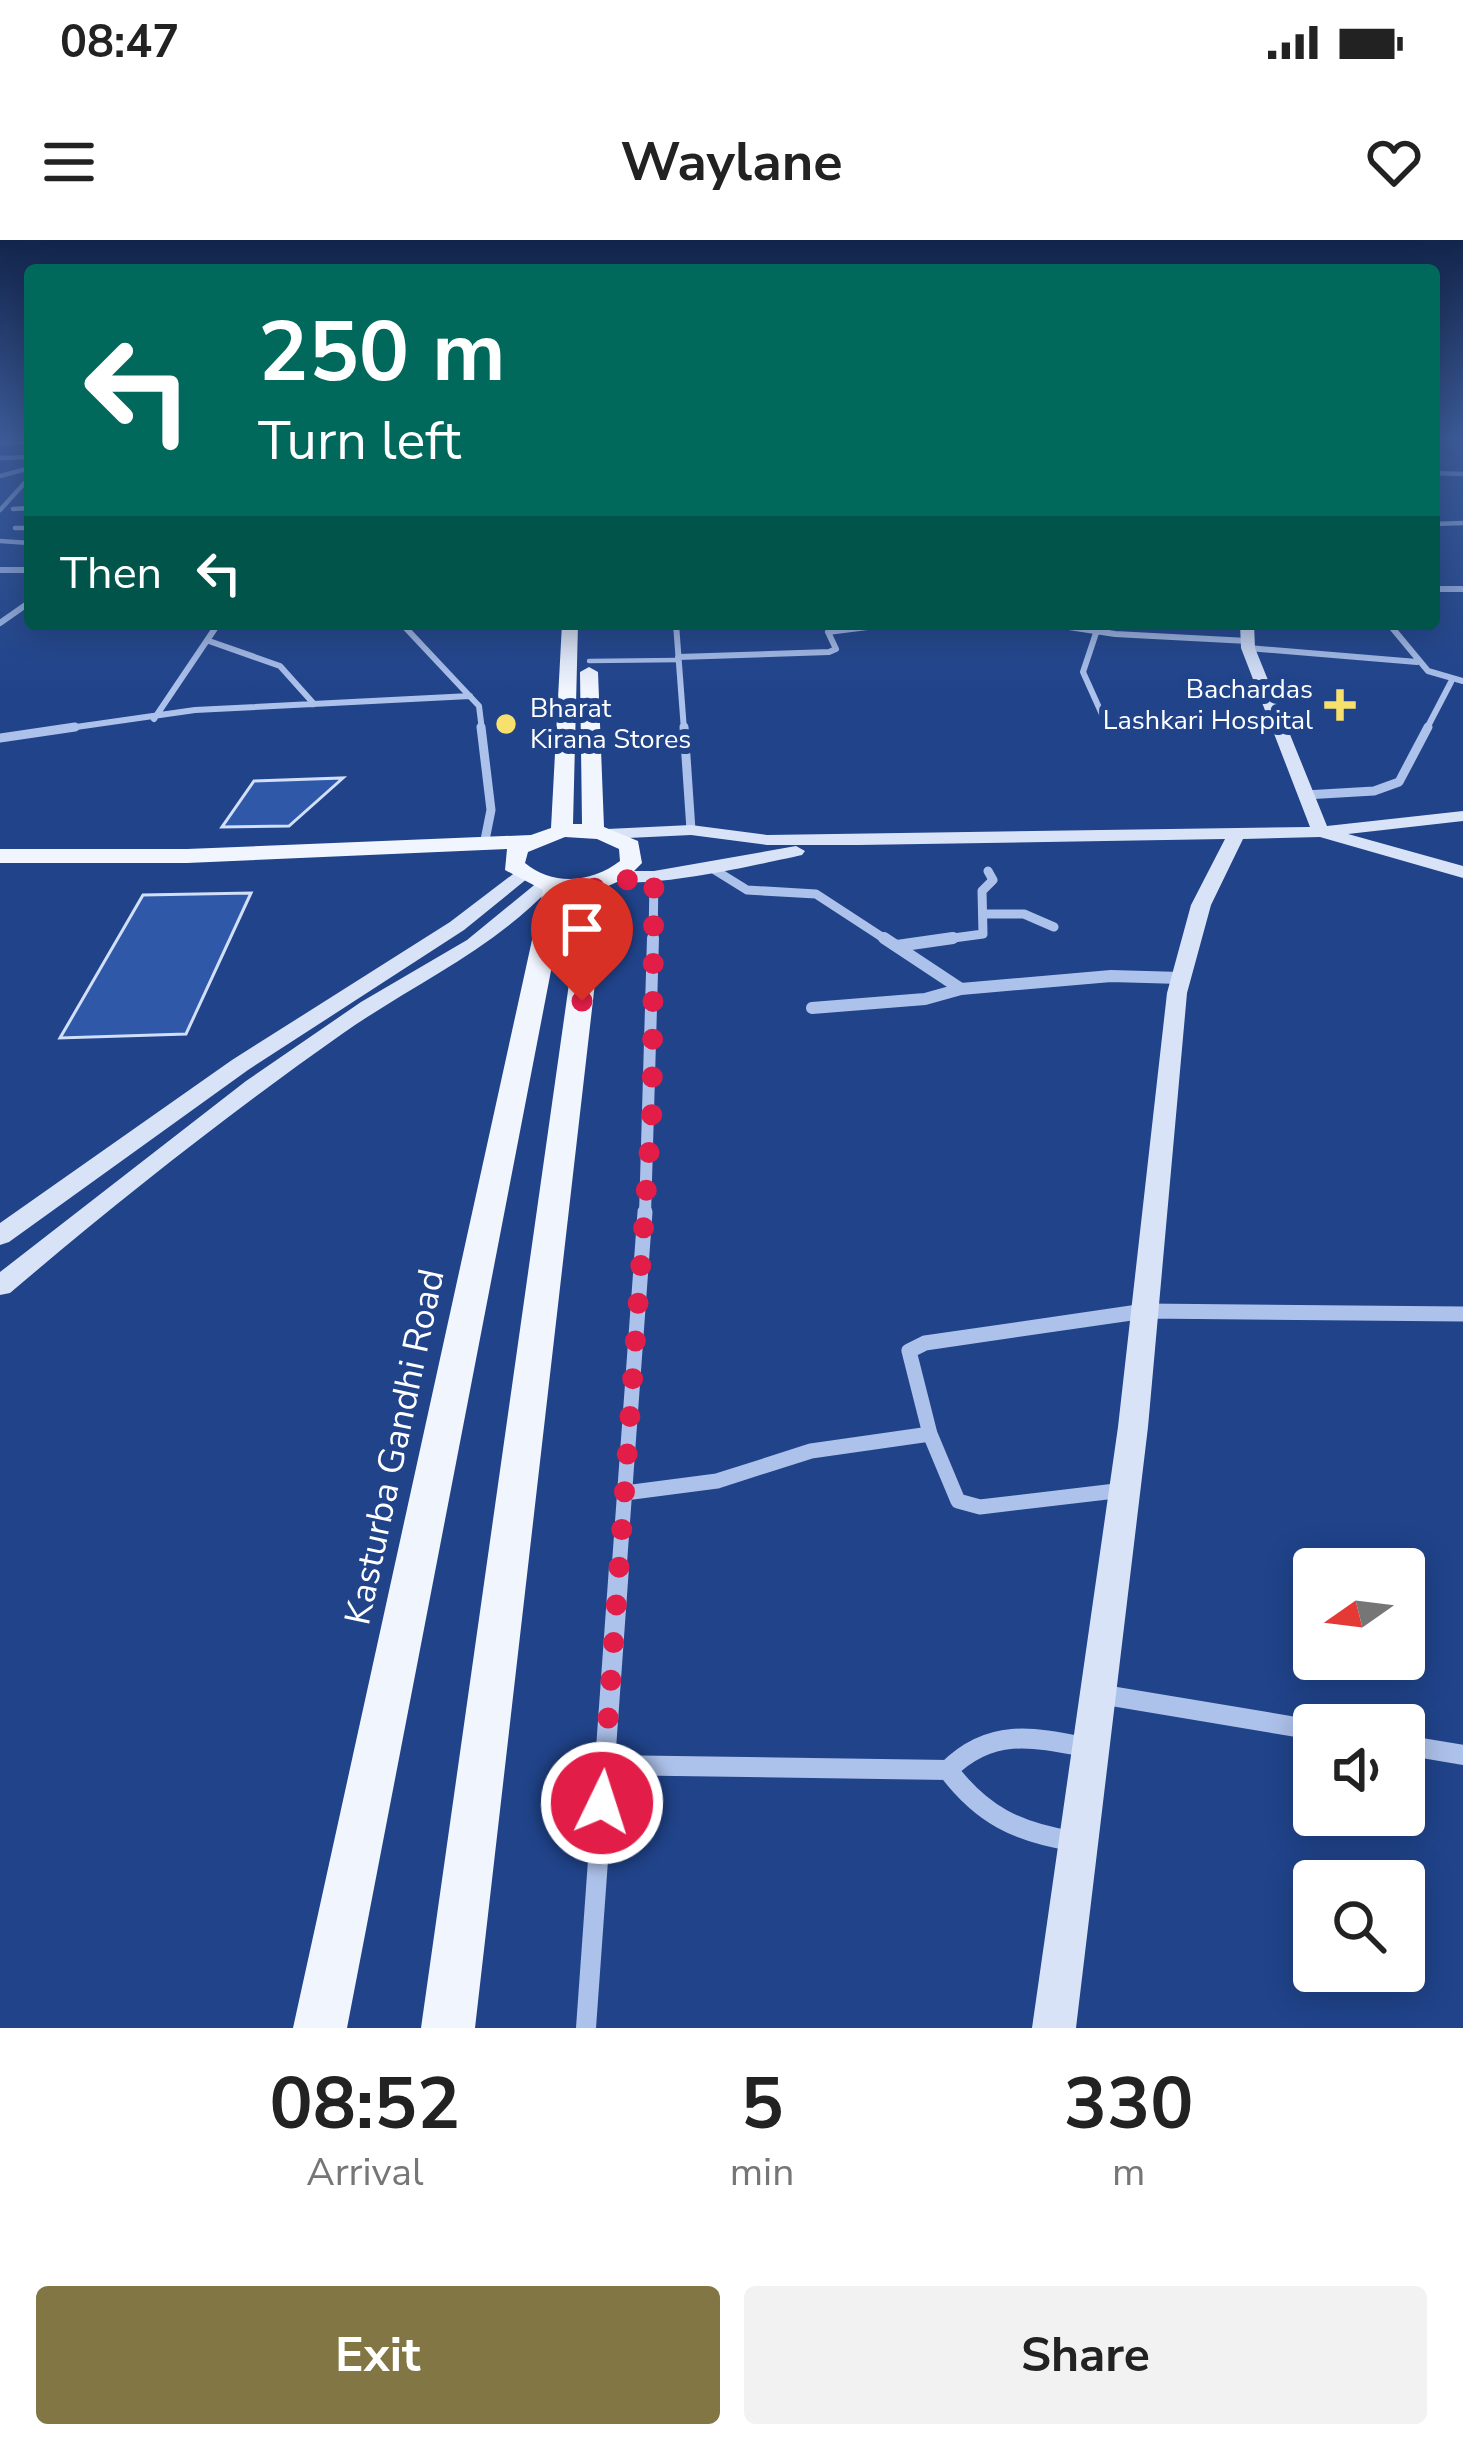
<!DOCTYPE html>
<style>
body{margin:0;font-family:"Nunito Sans",sans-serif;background:#f2f2f2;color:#222;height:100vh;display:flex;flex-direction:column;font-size:45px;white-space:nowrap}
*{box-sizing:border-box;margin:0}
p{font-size:39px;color:#767676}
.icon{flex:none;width:66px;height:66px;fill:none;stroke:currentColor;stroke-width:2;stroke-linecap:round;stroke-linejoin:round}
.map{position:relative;height:1788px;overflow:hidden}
.drawer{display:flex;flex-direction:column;background:#fff;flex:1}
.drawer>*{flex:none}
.banner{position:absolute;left:24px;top:24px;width:1416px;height:366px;border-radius:12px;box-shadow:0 6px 30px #0003;background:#00695c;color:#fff;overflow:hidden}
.needle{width:78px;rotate:256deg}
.tools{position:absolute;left:1293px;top:1308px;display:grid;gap:24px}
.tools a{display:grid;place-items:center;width:132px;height:132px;border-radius:12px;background:#fff;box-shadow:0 6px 30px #0003;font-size:60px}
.pin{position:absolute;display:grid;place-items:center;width:102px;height:102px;color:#fff;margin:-123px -51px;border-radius:50% 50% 50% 0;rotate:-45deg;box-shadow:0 0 12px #0007}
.pin .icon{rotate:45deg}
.me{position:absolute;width:132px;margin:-66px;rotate:4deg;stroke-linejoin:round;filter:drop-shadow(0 0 9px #0008)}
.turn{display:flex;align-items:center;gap:42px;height:252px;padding:0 36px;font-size:54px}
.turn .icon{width:156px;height:156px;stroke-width:2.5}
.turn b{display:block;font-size:84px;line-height:102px}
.then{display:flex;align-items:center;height:114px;padding:0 36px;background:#0003;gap:24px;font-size:45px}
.eta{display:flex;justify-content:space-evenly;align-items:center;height:204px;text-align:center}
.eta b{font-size:72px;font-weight:700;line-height:84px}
.cta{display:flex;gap:24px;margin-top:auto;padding:24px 36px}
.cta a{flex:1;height:138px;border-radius:12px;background:#827744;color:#fff;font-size:48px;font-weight:700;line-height:138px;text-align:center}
.cta a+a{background:#f2f2f2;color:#222}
.status{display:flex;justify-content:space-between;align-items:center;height:84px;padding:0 60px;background:#fff;direction:ltr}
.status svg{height:33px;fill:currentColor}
header{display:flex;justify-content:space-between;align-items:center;height:156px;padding:0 36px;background:#fff;font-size:54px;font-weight:700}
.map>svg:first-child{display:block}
.building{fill:#3058a8;stroke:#d1dff8;stroke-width:3}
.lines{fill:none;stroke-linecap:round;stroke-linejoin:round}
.lane{stroke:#adc2eb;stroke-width:4.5}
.street-far5{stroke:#adc2eb;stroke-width:4.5}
.street-far4{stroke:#adc2eb;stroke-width:6}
.street-far3{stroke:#adc2eb;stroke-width:9}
.street-far2{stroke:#adc2eb;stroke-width:12}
.street-far1{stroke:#adc2eb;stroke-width:15}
.street{stroke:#adc2eb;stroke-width:20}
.secondary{fill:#d8e3f8;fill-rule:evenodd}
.primary{fill:#f1f5fe;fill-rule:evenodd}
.route{stroke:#e11d48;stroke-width:21;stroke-dasharray:0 37.8}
.poi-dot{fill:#f8e06d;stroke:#20438a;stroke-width:4.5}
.labels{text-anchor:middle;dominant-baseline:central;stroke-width:12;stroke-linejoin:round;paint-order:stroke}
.far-poi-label{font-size:27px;fill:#fff;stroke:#20438a;text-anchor:end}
.near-street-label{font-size:36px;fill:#fff;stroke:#20438a}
</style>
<div class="status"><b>08:47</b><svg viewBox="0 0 49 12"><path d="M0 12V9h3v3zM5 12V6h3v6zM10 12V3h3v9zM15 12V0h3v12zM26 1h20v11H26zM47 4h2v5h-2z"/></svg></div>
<header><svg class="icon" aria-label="menu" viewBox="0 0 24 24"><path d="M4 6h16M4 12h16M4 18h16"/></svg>Waylane<svg class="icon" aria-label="heart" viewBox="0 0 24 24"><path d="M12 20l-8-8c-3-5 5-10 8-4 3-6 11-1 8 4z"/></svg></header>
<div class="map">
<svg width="1463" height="1788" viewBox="0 0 1463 1788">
<rect width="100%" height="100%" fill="#20438a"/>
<path class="building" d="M343,538L289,586L222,587L254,541Z
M251,653L186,794L60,798L143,655Z"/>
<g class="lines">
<path class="lane" d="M589,421L678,420"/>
<path class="street-far5" d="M0,203L30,202
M0,218L30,217
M1434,233L1463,234
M0,236L30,228
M13,269L30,268
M0,270L30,237
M1434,284L1463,283
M15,288H30
M0,301L30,303"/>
<path class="street-far4" d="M0,330H30
M1434,349H1463
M0,383L30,362
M402,384L479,466L482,490
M676,384L684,490
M1049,384L1115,394L1248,401
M1389,384L1428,431L1463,441
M1097,390L1083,432L1105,481
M209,401L280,426L314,464
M1248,408L1417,422
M678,417L829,412L836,409L828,392L891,384
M154,479L218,384
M55,490L195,470L470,456
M1426,490L1451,442"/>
<path class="street-far3" d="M481,487L491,570L484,605
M684,487L691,590
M0,498L75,487
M1305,555L1374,551L1399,542L1428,487
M710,627L747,650L816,654L888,701
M983,674H1024L1054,687
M653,701L654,637
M931,701L983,694L982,651L993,640L988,631"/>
<path class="street-far2" d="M884,698L961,749L1111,736L1181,738
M897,706L953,698
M812,768L925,759L961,749
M645,975L653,698"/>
<path class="street-far1" d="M1124,1250L980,1267L958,1261L930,1194L909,1111L925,1103L1145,1071L1463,1074
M625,1253L717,1241L811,1211L930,1194
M619,1330L645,972"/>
<path class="street" d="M1099,1454L1314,1490
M1404,1505L1463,1515
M605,1525L948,1530
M1072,1601C1017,1592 982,1575 948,1530C991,1487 1034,1497 1089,1508
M586,1788L619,1327"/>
<path class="secondary" d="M1240,384H1254L1255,408L1327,586L1463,571V581L1348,594L1463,626V638L1320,597L1243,599L1211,665L1187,753L1148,1187L1076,1788H1032L1118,1187L1167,753L1191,665L1225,599L858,605H767L691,595L607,599L598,594L607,589L691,585L767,595L1310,587L1241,408Z
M796,606L805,611L802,615C765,623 629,655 602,637L611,631H654Z
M521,628L530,634L528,638L464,690L248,830L9,1002L0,1005V983L232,820L450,682Z
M544,637L553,643L551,647C491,711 413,744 342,794C227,875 117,962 10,1053L0,1055V1032L246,841L361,762L467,700Z"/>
<path class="primary" d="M562,384H578L573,584H582L580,432L589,427L598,432L604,587L638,601L642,623L628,637L606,647L475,1788H421L582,652L566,653L347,1788H293L543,650L505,630L507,609L187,623H0V609H187L531,595L551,588ZM565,597L597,599L619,609L620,621C592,643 552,646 525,623L528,612Z"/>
</g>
<linearGradient id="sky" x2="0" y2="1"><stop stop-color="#12254c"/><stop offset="0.44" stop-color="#3c5b98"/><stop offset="1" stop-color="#3c5b98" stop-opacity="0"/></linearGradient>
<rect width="1463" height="451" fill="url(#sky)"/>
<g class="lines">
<path class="route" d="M582,761L595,643L654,637L652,871L602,1563"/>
</g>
<g class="poi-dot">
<path d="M1334 447h12v12h12v12h-12v12h-12v-12h-12v-12h12z"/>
<circle cx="506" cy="484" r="12"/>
</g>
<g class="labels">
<g class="far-poi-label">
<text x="1313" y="449">Bachardas<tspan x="1313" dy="31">Lashkari Hospital</tspan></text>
<text x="530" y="468" text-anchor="start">Bharat<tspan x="530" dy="31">Kirana Stores</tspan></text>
</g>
<g class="near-street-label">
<text transform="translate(395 1207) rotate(-78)">Kasturba Gandhi Road</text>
</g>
</g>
</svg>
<div class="tools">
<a><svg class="needle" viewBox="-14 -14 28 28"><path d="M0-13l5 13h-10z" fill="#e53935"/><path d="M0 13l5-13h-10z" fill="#767676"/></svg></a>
<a><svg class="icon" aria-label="sound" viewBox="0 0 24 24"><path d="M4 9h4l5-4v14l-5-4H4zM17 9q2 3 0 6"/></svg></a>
<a><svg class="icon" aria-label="search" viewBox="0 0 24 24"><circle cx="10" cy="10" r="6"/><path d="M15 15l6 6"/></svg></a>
</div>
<div class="pin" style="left:582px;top:761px;background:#d93025"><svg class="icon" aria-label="arrive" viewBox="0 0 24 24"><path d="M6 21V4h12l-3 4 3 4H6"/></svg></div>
<svg class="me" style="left:602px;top:1563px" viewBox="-20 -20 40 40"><circle r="17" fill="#e11d48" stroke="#fff" stroke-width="3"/><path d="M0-11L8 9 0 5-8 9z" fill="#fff"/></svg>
<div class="banner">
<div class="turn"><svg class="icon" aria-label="left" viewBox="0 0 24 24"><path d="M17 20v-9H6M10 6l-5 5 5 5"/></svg><div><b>250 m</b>Turn left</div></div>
<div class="then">Then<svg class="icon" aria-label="left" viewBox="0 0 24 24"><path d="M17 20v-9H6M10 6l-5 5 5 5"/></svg></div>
</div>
</div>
<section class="drawer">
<div class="eta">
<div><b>08:52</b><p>Arrival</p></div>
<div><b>5</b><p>min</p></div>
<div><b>330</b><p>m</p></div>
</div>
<div class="cta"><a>Exit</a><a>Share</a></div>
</section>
